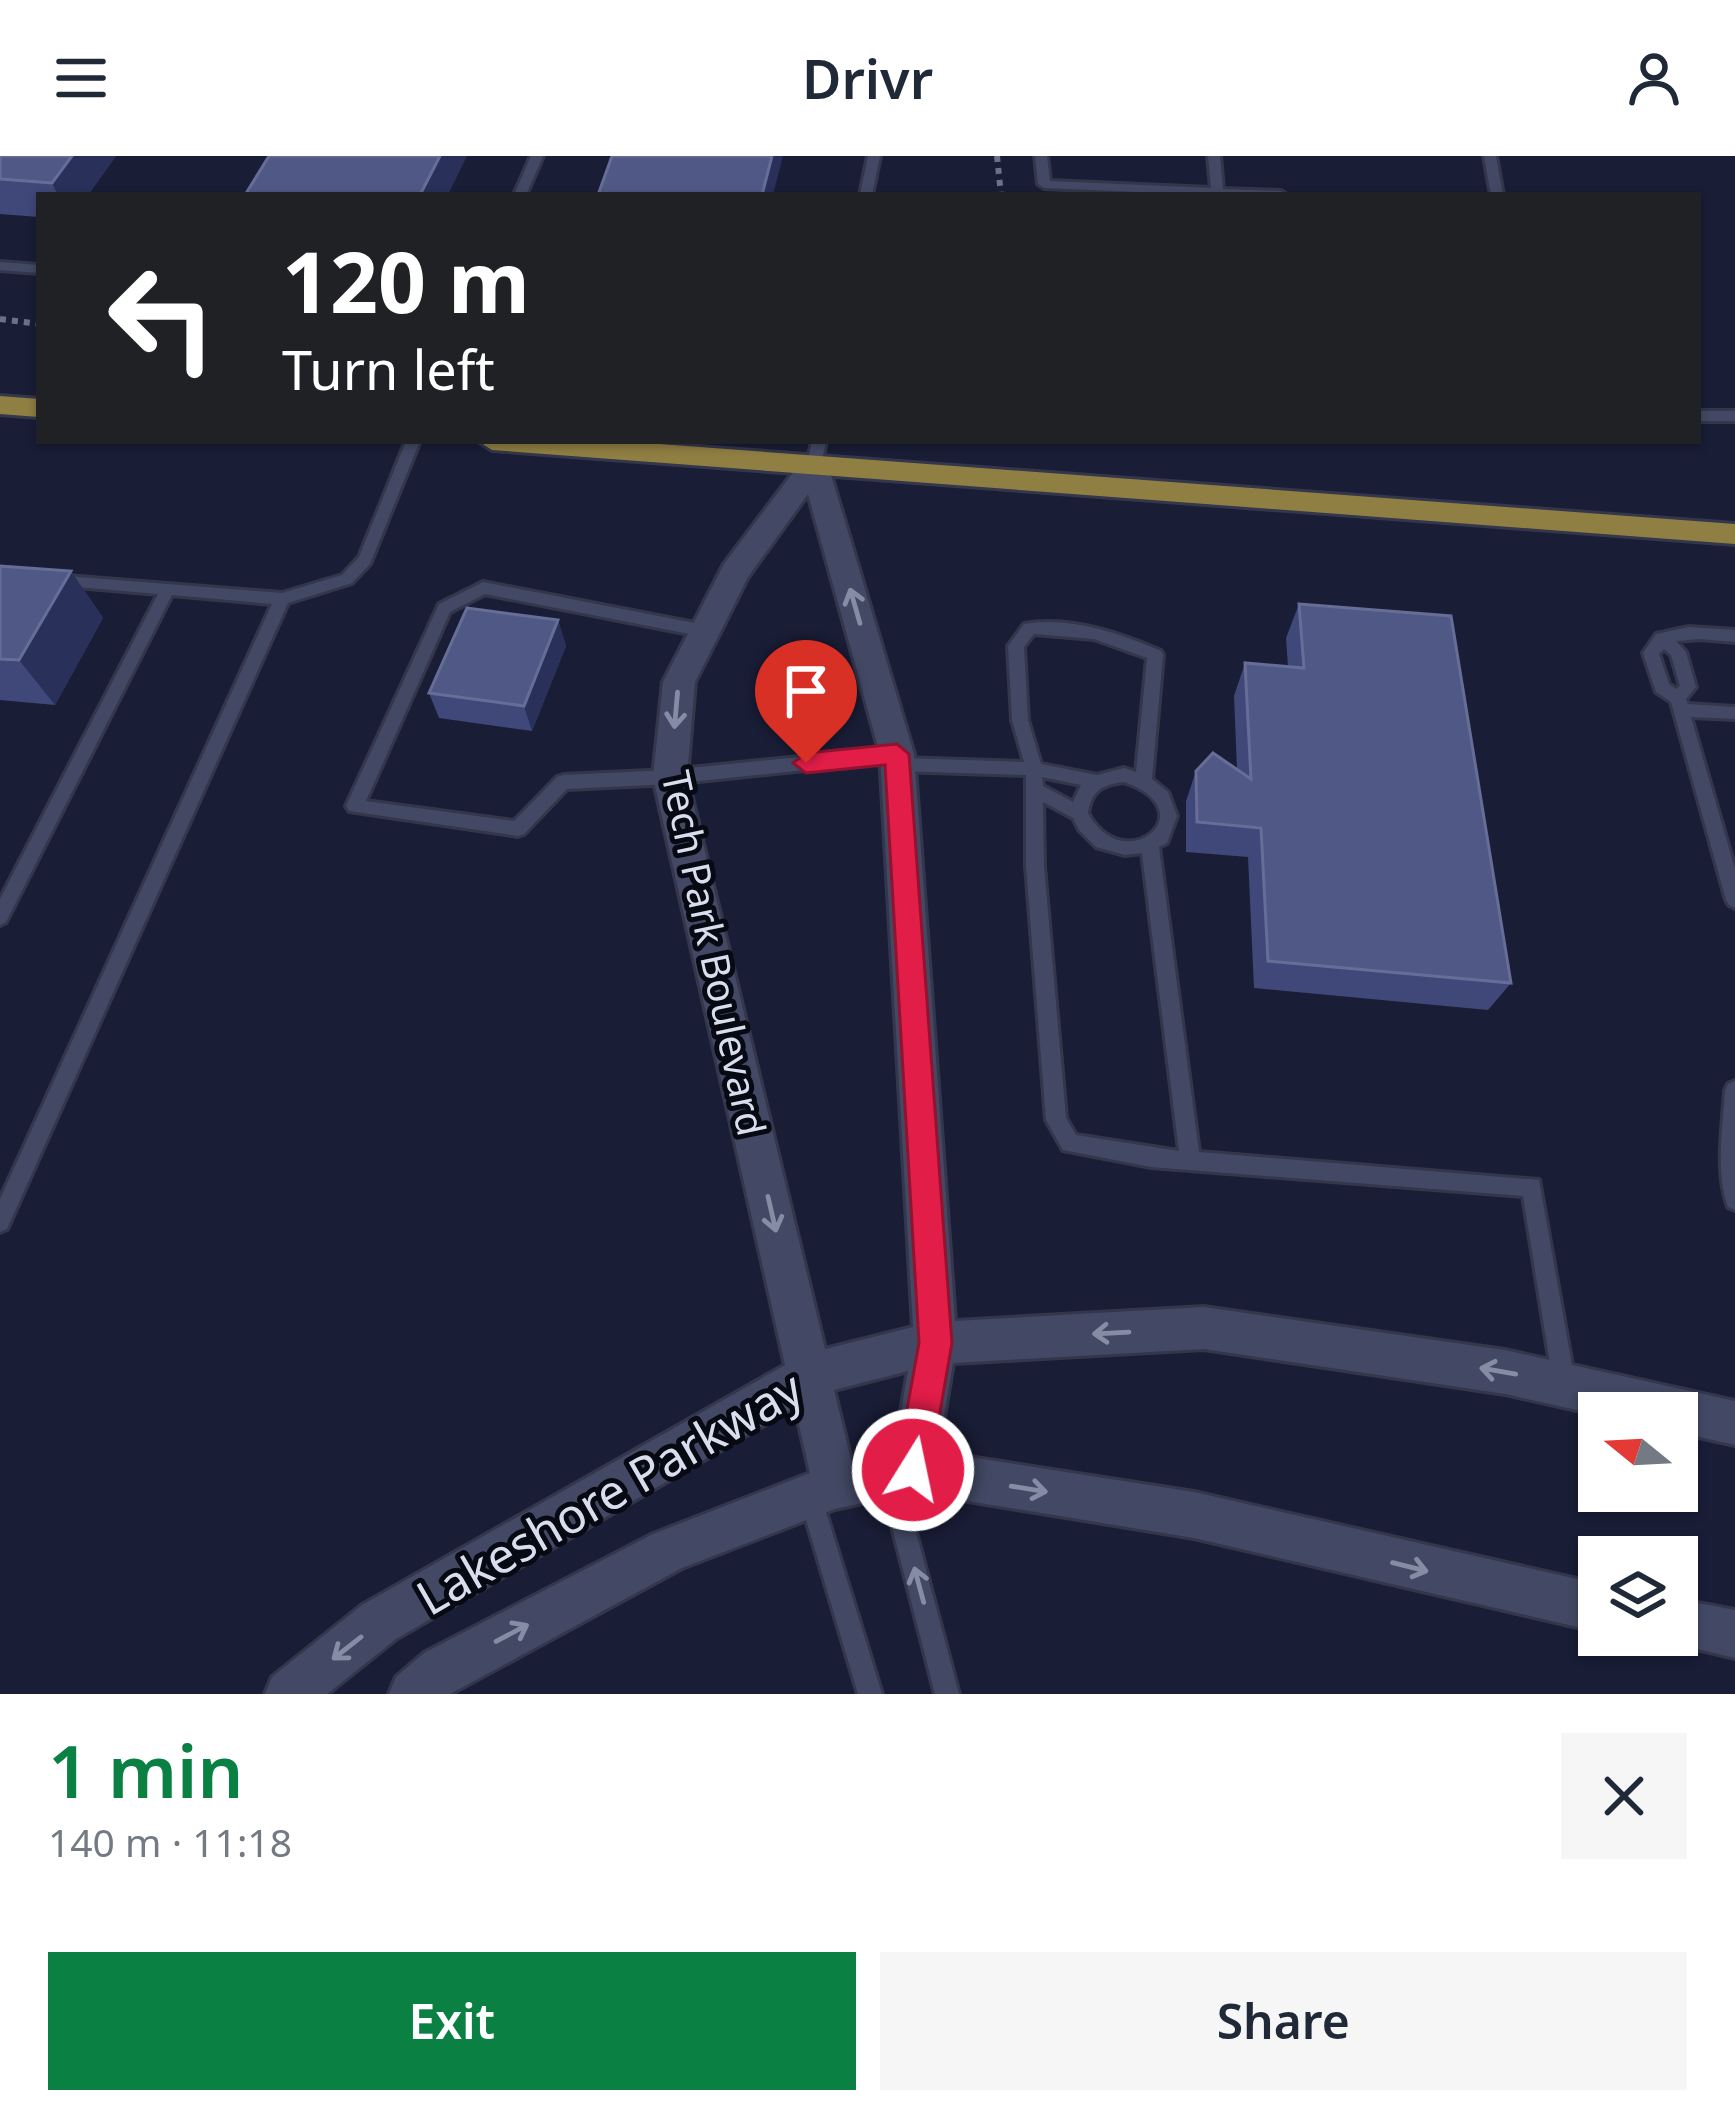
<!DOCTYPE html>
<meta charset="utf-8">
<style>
body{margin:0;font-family:"Noto Sans",sans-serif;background:#f6f6f7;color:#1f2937;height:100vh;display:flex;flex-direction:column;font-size:45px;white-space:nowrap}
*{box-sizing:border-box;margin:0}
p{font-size:39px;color:#747a83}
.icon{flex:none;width:66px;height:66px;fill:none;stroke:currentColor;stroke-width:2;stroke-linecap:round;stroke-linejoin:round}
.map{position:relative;height:1538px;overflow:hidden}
.details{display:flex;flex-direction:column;background:#fff;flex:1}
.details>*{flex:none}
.banner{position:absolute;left:36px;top:36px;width:1665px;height:252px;border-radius:0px;box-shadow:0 3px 9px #0004;background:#202124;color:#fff;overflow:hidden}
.needle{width:78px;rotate:288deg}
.controls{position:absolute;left:1578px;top:1236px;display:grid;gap:24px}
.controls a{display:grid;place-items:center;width:120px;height:120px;border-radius:0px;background:#fff;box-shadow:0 3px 9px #0004;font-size:60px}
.pin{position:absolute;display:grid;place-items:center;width:102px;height:102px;color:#fff;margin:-123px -51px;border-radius:50% 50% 50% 0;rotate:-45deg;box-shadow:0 0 12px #0007}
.pin .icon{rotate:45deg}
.me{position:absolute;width:132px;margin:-66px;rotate:10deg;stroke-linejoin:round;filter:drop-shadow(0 0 9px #0008)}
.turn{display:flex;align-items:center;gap:42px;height:252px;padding:0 48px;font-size:54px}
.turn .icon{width:156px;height:156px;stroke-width:2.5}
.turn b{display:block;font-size:84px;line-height:102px}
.round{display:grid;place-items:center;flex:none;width:126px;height:126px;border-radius:0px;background:#f6f6f7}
.headline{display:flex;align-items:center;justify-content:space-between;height:204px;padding:0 48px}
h1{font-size:72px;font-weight:600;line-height:90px;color:#0b8043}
.primary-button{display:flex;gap:24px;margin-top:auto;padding:24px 48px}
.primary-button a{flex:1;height:138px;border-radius:0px;background:#0b8043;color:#fff;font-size:48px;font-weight:600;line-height:138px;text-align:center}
.primary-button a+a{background:#f6f6f7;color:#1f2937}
header{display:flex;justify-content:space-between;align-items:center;height:156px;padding:0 48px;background:#fff;font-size:54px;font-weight:600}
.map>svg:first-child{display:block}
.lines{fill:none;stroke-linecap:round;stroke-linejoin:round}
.lane-casing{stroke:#34364b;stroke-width:6}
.street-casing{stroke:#34364b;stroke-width:6}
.primary-casing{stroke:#34364b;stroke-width:6}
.path{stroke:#6d7187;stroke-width:6;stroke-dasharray:6 6;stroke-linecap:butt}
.lane{fill:#434965;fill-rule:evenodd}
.street{fill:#434965;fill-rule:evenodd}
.primary{fill:#907f43;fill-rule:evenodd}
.wall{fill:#404879}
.shaded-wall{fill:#293059}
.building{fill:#505886;stroke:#666d96;stroke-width:3}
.oneway{stroke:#868ca3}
.route{fill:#e11d48;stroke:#92132f;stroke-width:3}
.labels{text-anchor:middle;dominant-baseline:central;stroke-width:10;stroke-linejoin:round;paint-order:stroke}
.street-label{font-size:39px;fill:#d9deef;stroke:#070913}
.near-street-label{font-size:48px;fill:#d9deef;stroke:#070913}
</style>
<header><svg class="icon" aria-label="menu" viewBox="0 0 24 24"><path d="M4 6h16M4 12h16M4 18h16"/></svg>Drivr<svg class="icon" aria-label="person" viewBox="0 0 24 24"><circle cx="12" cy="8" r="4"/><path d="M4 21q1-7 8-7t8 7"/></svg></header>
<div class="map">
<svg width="1735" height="1538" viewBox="0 0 1735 1538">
<rect width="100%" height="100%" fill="#191d36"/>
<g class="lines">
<defs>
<path id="lane" d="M531,0H543L526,39H514Z
M868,0H880L872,39H860Z
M1035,0H1047L1050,25L1211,32L1208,0H1220L1223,33L1281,35L1287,39H1203L1044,32L1038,28Z
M1484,0H1496L1503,39H1491Z
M0,106L39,109V117L0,114Z
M1698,255H1735V265H1698Z
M406,285H420L370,408L352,427L288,447L7,1073L0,1076V1043L272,448L172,439L6,766L0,769V743L158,438L54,429L46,424L54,419L282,437L342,419L359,401Z
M812,285H826L821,309L814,314L807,309Z
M483,426L705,469L713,475L705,481L485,438L450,456L366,645L514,665L557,621L563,619L670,614L897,591L903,593V602L1024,606L1012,564L1008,490L1024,468C1070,460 1119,477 1161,495L1163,499L1152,623L1168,636L1177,660L1167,687L1159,691L1199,996L1539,1024L1575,1226L1572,1234L1564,1237L1556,1234L1553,1226L1523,1040L1151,1011L1063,994L1046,964L1026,710V619L897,615L891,613L890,605L670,628L567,633L524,678L518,680L349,655L346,650L439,448ZM1034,478L1094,483L1147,502L1136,616L1124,612L1097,619L1041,608L1028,564L1024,491ZM1042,621L1081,629L1073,646L1043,630ZM1124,626C1208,655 1124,724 1088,657C1091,635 1103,628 1124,626ZM1043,646L1073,662L1079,674L1096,691L1125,699L1142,697L1179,995L1076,979L1066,962L1044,710Z
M1689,471L1735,474V486L1700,483L1676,485L1686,496L1696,531L1686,543L1688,548L1735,551V563L1691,561L1735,713V752L1729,749L1726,744L1671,546L1656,536L1643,497L1656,478ZM1664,493L1671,499L1680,530L1676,533L1669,528L1659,498Z
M1735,925V1054L1728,1051C1715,1015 1723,972 1725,934L1728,928Z
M890,1309L898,1312L901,1320L959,1538H935L879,1320L882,1312Z
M810,1329L818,1332L821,1340L882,1538H858L799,1340L802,1332Z"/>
<path id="street" d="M814,299L828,309L914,598L955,1165L1204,1151L1505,1194L1735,1245V1289L1677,1276V1257L1599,1259L1505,1238L1204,1193L953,1207L938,1296L1194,1336L1599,1428V1476L1194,1382L913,1336L835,1353L682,1412L450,1538H389L396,1521L424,1497L653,1378L810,1317L795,1251L396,1483L327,1538H265L272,1521L362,1449L785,1209L653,621L663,526L724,408L804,302ZM808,338L880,598L913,1171L825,1193L687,621L695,526L748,421ZM908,1215L894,1295L851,1304L834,1234Z
M1677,1443L1735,1454V1502L1660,1484L1658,1479H1677Z"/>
<path id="primary" d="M0,240L39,243V261L0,258Z
M478,285H619L1735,368V388L492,294Z"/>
</defs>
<use href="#lane" class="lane-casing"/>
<use href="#street" class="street-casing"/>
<use href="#primary" class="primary-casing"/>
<path class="path" d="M997,0L1001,39
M0,163L39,168"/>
<use href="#lane" class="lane"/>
<use href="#street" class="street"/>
<use href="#primary" class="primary"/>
</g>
<path class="wall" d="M0,0H116L88,39H39V61L0,58Z
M0,410L71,415L103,462L55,549L0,544Z
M1299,448L1511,827L1488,854L1254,832L1248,701L1186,696V645L1196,615L1237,613L1234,540L1245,507L1288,511L1286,482Z
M558,464L566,490L532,575L439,562L429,537Z"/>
<path class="shaded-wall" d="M72,0H116L88,39H58L52,27Z
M440,0H467L448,39H420Z
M772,0H783L773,39H762Z
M71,415L103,462L55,549L19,504Z
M558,464L566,490L532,575L524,550Z"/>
<path class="building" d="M0,0H72L52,27L0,23Z
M269,0H440L420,39H245Z
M612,0H772L762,39H598Z
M0,410L71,415L19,504L0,503Z
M1299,448L1451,460L1511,827L1268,805L1261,672L1197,666L1196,615L1213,597L1251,623L1245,507L1304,512Z
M467,452L558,464L524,550L429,537Z"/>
<defs><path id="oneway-shaft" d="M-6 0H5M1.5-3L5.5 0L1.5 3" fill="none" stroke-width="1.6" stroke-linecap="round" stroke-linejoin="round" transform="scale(3)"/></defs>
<g class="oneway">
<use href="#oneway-shaft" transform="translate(855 450) rotate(-106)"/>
<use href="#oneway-shaft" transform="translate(676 554) rotate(95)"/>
<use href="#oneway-shaft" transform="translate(772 1058) rotate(77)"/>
<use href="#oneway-shaft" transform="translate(1111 1177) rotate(177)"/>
<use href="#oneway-shaft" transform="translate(1498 1215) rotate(-170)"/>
<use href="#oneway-shaft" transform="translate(1029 1333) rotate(9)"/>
<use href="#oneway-shaft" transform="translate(1410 1411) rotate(14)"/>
<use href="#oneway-shaft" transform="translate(919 1429) rotate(-105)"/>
<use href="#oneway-shaft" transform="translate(512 1477) rotate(-28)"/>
<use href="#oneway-shaft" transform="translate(347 1492) rotate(142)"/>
</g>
<path class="route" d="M897,588L909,598L952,1187L930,1314L925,1326L913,1331L901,1326L896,1314L919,1187L885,609L806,617L793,607L806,597Z"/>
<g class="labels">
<g class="street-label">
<text transform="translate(715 797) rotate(78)">Tech Park Boulevard</text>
</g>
<g class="near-street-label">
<text transform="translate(609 1336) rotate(-30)">Lakeshore Parkway</text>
</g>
</g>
</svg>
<div class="controls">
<a><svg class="needle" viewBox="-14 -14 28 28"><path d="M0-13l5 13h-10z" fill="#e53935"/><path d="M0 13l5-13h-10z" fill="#747a83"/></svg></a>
<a><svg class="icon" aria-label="layers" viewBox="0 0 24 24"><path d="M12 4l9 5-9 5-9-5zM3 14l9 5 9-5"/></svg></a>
</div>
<div class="pin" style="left:806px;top:607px;background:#d93025"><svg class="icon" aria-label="arrive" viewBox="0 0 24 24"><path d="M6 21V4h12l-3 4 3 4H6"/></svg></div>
<svg class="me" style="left:913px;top:1314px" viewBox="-20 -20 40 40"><circle r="17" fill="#e11d48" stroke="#fff" stroke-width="3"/><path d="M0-11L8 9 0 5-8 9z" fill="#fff"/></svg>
<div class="banner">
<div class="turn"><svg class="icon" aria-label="left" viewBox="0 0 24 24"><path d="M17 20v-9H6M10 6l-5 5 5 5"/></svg><div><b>120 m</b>Turn left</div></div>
</div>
</div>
<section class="details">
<div class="headline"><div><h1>1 min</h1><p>140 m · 11:18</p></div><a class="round"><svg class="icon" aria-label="close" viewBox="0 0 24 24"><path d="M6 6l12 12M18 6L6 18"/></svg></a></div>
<div class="primary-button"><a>Exit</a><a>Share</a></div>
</section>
